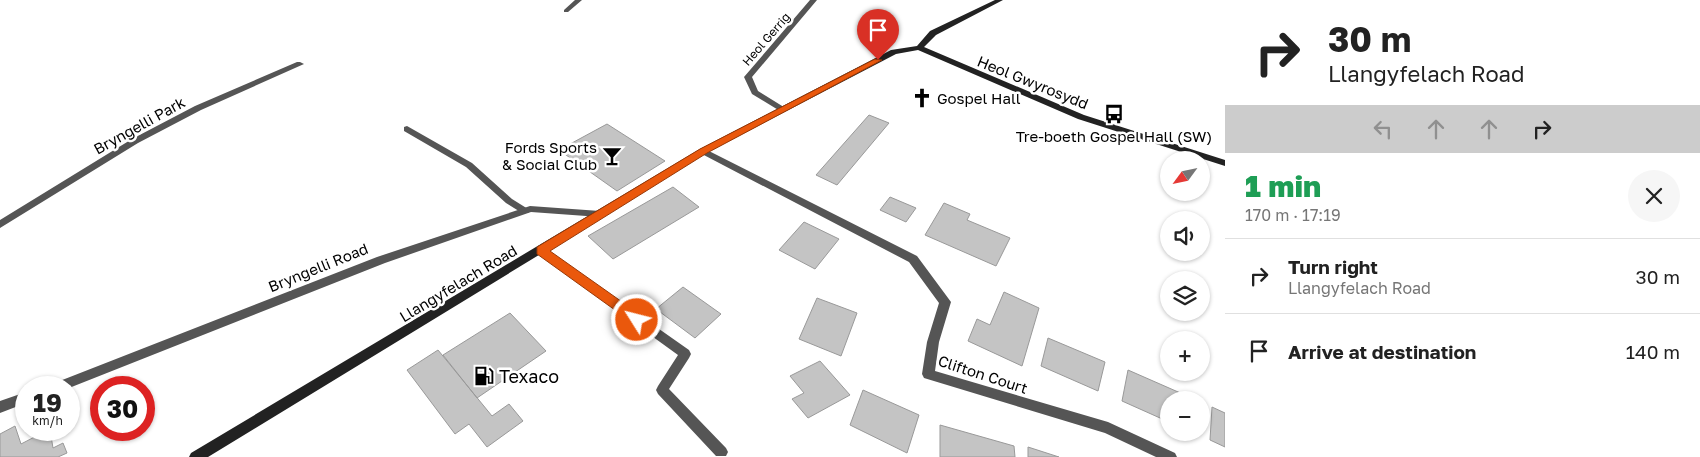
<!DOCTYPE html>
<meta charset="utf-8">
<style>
body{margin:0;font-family:"Golos Text",sans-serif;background:#f6f6f6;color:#222;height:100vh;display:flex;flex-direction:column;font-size:19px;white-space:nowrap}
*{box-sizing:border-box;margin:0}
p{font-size:16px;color:#767676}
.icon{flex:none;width:28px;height:28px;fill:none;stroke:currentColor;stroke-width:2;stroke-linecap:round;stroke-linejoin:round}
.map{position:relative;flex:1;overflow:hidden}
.details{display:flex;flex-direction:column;background:#fff;width:475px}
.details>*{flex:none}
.guide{background:#fff;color:#222;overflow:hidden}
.needle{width:32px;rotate:237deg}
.buttons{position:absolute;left:1160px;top:151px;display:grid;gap:10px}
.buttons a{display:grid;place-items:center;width:50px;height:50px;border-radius:50%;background:#fff;box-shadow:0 1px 4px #0004;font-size:25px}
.speed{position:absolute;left:15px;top:376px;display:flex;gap:10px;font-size:25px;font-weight:700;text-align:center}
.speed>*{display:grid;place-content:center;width:65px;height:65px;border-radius:50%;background:#fff;box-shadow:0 1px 4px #0004;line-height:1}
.speed small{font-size:12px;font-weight:400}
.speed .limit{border:8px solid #d22;background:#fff;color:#111}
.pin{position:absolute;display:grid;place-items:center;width:42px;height:42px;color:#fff;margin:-51px -21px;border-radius:50% 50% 50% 0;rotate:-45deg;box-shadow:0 0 5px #0007}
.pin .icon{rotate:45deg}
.me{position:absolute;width:55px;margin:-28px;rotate:306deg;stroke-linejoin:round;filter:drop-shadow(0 0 4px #0008)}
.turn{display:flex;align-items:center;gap:18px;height:105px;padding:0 20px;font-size:22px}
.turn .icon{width:65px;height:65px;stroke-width:2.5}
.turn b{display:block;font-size:35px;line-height:42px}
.lanes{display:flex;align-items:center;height:48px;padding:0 20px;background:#0003;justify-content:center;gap:25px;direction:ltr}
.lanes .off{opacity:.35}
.round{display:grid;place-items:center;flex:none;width:52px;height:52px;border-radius:26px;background:#f6f6f6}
.summary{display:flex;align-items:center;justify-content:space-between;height:85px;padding:0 20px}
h1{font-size:30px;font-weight:800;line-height:38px;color:#1e9e55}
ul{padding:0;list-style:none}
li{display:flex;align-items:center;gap:15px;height:75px;padding:0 20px;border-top:1px solid #e0e0e0}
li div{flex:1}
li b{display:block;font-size:19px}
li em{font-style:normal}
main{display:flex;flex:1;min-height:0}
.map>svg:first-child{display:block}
.building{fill:#c4c4c4;stroke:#999}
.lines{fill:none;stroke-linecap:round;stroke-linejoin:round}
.lane{fill:#555;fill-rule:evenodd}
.street{fill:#555;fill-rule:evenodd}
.secondary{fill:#222;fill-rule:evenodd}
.route{fill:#ea580c;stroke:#983908}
.labels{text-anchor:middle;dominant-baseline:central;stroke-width:5;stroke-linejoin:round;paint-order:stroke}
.far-street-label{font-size:12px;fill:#000;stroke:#fff}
.street-label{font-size:15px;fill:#000;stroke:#fff}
.poi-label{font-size:15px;fill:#000;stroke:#fff;text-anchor:start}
.near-poi-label{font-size:18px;fill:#000;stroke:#fff;text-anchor:start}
</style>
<main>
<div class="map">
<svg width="1225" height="457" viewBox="0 0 1225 457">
<rect width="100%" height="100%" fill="#fff"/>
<path class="building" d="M869,115L889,123L837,185L816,175Z
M607,124L665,161L617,191L559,150Z
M673,187L699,207L613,259L588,236Z
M890,197L916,208L906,222L880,210Z
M944,203L970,214L967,220L1010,238L996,266L925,235Z
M804,222L839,239L815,269L779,250Z
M683,287L721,314L695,338L656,309Z
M1004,292L1039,308L1022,366L968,341L977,319L990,325Z
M817,298L857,313L841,356L799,339Z
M510,313L546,351L477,398L443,355Z
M1048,338L1105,362L1098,391L1041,366Z
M438,350L492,416L509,404L523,421L487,447L469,424L455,434L407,370Z
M820,361L850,395L808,418L792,399L804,393L790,376Z
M1128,370L1185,395V400H1169V422L1122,401Z
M863,390L919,415L907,453L850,425Z
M1212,407L1225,413V447L1210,440Z
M940,425L1014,446L1015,457H940Z
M15,426L21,444L48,430H61L51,436L53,448L63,443L67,453L58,457H0V434Z
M1028,447L1059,457H1028Z"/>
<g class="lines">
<path class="lane" d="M407,126L472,163L512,199L528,209L530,211L528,213H522L506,203L466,167L404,131V127Z"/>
<path class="street" d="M575,0H582L568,12H564V10Z
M810,0H817L752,77L758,91L787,109L786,111H780L752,94L744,77Z
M297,62H300L304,64L201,110L138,143L0,228V220L132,139L195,106Z
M703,148L917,256L951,302L939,342L935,371L1108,422L1175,453L1177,457H1156L1105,433L924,378L922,374L927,342L939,303L909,262L700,153L699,151L700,149Z
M530,206L600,211L605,214L600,217L531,212L385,263L69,388H50L52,384L377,257Z
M541,246L689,350L691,354L689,358L669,389L726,448L728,452L726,456H716L658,394L656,390L658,386L678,355L537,253L536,250L537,247Z
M26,392V403L0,413V401Z"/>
<path class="secondary" d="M995,0H1003L936,35L924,47L1084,115L1225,160V166L1078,119L918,50L896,54L706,153L208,457H189L191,453L700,149L891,50L917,46L930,31Z"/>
</g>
<path class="route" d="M875,59L882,60L707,153L550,251L642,316L644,320L642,323H633L537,254V247L700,149Z"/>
<defs>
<symbol id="church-bare" viewBox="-9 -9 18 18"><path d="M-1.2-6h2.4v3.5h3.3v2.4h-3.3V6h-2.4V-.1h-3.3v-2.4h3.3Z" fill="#000" stroke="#fff" stroke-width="2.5" paint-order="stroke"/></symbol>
<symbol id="bus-bare" viewBox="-9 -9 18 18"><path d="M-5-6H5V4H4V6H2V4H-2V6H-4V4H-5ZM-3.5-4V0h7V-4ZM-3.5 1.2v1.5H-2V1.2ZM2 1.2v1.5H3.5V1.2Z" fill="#000" stroke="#fff" stroke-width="2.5" paint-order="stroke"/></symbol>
<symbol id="bar-bare" viewBox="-9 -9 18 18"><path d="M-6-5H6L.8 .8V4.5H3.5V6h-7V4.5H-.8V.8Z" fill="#000" stroke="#fff" stroke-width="2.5" paint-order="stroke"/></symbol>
<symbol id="fuel-bare" viewBox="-9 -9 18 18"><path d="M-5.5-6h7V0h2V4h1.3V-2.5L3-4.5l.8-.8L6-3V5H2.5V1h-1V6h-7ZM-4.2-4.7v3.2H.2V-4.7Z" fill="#000" stroke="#fff" stroke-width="2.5" paint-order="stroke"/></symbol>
</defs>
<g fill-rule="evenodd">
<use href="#church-bare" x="908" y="84" width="28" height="28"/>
<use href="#bus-bare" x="1100" y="100" width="28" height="28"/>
<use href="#bar-bare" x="598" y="142" width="28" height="28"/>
<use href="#fuel-bare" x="470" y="362" width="28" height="28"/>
</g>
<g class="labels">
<g class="far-street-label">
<text transform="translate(766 39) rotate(-49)">Heol Gerrig</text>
</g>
<g class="street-label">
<text transform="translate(1033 82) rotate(22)">Heol Gwyrosydd</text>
<text transform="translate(139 125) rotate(-29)">Bryngelli Park</text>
<text transform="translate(318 267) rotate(-22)">Bryngelli Road</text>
<text transform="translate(458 283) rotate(-31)">Llangyfelach Road</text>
<text transform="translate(983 374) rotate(18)">Clifton Court</text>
</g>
<g class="poi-label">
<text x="937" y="98">Gospel Hall</text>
<text x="1114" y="136" text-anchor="middle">Tre-boeth Gospel Hall (SW)</text>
<text x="597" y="147" text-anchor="end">Fords Sports<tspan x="597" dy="17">&amp; Social Club</tspan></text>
</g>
<g class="near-poi-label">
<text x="499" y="376">Texaco</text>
</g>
</g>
</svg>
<div class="buttons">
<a><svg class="needle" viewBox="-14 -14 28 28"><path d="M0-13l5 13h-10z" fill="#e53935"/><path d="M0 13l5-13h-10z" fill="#767676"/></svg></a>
<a><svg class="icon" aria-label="sound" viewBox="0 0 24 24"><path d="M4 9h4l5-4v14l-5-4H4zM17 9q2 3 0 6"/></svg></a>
<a><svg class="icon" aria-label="layers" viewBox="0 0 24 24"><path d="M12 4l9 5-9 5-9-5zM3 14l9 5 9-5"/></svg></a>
<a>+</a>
<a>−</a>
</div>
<div class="speed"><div>19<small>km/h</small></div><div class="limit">30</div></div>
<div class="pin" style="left:878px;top:60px;background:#d93025"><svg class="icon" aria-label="arrive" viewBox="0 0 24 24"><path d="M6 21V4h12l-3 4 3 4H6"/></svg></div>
<svg class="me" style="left:637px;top:320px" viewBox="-20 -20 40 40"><circle r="17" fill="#ea580c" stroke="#fff" stroke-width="3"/><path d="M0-11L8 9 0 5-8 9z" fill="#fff"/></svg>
</div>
<section class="details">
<div class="guide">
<div class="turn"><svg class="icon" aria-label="right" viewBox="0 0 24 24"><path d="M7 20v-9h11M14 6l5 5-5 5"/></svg><div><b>30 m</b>Llangyfelach Road</div></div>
<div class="lanes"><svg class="icon off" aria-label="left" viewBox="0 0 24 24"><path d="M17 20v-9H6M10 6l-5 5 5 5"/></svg><svg class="icon off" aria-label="ahead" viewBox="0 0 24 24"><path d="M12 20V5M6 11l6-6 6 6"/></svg><svg class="icon off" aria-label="ahead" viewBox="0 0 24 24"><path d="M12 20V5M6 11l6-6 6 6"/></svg><svg class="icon" aria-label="right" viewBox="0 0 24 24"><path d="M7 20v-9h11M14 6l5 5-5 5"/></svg></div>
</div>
<div class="summary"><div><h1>1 min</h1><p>170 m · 17:19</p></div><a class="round"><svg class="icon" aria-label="close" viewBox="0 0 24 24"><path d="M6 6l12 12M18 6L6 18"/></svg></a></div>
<ul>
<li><svg class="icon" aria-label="right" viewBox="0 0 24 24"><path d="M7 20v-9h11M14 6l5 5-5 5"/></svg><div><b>Turn right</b><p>Llangyfelach Road</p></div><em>30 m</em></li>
<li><svg class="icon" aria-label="arrive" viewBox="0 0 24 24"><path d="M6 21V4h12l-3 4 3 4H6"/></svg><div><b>Arrive at destination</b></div><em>140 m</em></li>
</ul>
</section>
</main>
